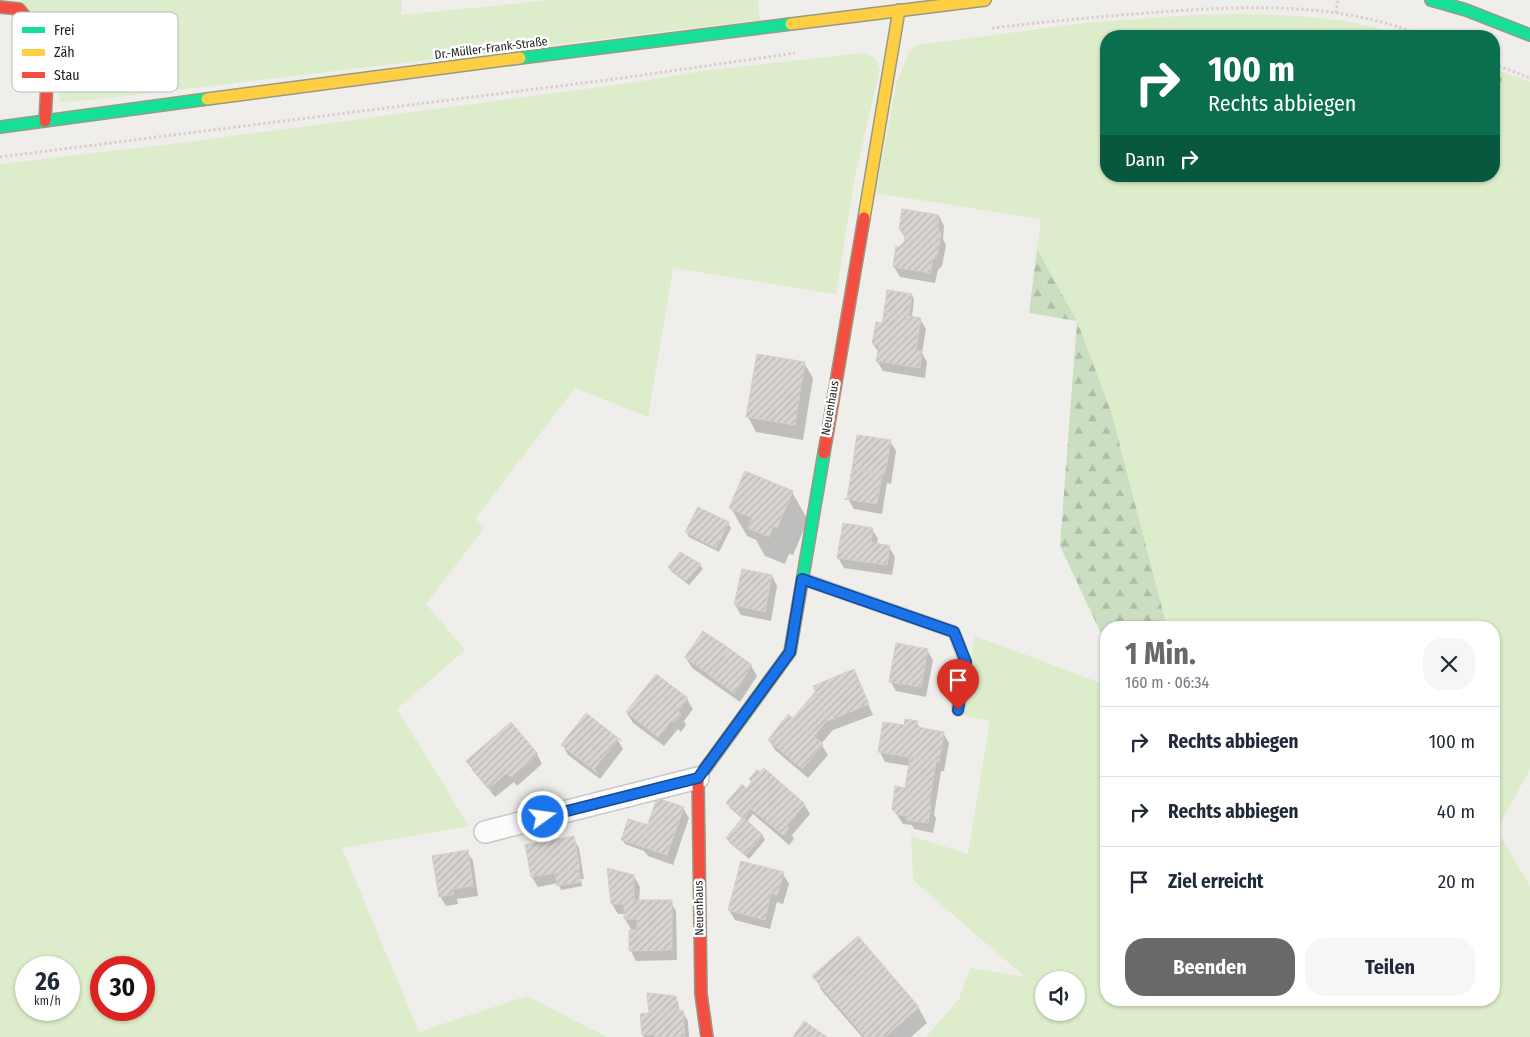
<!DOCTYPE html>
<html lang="de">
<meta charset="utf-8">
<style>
body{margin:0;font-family:"Fira Sans Condensed",sans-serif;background:#f6f6f7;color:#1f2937;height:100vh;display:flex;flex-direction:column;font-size:19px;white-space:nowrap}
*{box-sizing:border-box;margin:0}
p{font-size:16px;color:#747a83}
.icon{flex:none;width:28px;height:28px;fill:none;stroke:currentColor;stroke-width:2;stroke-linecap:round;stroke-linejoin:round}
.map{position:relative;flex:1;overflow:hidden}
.side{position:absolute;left:1100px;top:621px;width:400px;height:385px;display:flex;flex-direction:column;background:#fff;border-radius:20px;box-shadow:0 1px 4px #0004}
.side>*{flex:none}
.top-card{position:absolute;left:1100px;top:30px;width:400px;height:152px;border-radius:20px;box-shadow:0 1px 4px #0004;background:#0b6e4f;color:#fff;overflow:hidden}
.controls{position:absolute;left:1035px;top:971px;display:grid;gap:10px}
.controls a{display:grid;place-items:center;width:50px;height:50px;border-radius:50%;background:#fff;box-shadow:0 1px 4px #0004;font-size:25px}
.speed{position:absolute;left:15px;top:956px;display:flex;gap:10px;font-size:25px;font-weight:700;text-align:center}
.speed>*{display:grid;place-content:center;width:65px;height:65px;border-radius:50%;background:#fff;box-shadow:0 1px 4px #0004;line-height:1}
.speed small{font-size:12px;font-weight:400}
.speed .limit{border:8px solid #d22;background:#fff;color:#111}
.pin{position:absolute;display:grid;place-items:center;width:42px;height:42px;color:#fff;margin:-51px -21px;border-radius:50% 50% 50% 0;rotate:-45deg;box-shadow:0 0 5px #0007}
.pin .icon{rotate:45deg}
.me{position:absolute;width:55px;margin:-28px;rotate:76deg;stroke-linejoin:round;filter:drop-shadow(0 0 4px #0008)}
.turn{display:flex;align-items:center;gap:18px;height:105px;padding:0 25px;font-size:22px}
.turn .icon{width:65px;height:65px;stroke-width:2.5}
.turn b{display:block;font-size:35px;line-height:42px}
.then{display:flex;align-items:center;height:48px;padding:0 25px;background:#0003;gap:10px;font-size:19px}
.round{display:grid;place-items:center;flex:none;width:52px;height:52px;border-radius:20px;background:#f6f6f7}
.summary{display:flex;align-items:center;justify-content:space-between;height:85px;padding:0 25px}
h1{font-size:30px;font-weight:700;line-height:38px;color:#6a6968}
.button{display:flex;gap:10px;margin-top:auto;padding:10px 25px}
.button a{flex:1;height:58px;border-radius:20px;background:#6a6968;color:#fff;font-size:20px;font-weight:700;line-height:58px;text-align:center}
.button a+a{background:#f6f6f7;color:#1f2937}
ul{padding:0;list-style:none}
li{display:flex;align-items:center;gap:15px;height:70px;padding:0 25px;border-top:1px solid #e0e1e3}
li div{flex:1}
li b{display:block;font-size:19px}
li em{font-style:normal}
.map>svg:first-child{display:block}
.grass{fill:#ddeccb;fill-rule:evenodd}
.forest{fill:url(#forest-firs)}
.shadow{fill:#0003}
.building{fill:url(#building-hatch);stroke:#d3d0cc}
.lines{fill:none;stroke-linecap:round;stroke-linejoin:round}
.lane-casing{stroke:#c9c8c7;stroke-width:14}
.street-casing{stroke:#c9c8c7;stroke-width:24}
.fast-casing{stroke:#999a82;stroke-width:14}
.slow-casing{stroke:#999a82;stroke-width:14}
.jam-casing{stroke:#999a82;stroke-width:14}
.path{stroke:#dccecd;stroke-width:3;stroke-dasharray:2.5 2.5;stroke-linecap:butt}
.lane{stroke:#fdfcfc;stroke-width:11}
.street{stroke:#fdfcfc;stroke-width:21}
.fast{stroke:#16e098;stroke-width:11}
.slow{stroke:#ffcf43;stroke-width:11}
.jam{stroke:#f24e42;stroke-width:11}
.route-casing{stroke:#114b97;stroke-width:12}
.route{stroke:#1a73e8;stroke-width:9}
.labels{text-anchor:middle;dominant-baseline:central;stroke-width:5;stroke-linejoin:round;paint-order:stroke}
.street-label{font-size:12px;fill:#222;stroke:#fff}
.key{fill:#fff;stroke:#bdbdbd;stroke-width:1}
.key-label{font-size:14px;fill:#222}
</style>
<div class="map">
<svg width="1530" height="1037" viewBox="0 0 1530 1037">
<defs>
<pattern id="forest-firs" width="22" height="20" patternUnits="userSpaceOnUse" patternTransform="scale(1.25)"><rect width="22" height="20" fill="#cbdec1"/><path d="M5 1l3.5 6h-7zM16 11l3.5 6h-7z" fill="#aebea6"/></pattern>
<pattern id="building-hatch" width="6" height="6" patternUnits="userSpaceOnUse" patternTransform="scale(1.25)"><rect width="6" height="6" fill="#d7d4d2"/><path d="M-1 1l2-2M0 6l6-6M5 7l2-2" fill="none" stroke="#b8b6b4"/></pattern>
</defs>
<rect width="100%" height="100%" fill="#f0eeeb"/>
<path class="grass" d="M20,0H402L401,15L552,0H758L760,20L110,98L60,102L50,31Z
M1245,14C1299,15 1353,18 1404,36H1106V176H1494V69L1530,82V769L1497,830L1530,886V1037H926L959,999L970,968L1025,977L913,880L911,836L968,854L990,721L961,715L975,636L1106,685V1000H1494V628L1167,627L1111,411L1077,321L1037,249L1041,219L876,193L896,84L908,54L916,45L1085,23L1192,15ZM1044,980H1076V1012H1044Z
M864,53L875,58L880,69L854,181L836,294L673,268L648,417L575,388L475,519L485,527L426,604L465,650L397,709L469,826L342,848L419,1032L527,996L607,1037H0V164L180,143L630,83L702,71ZM26,968H69V1010H26ZM101,968H144V1010H101Z"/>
<path class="forest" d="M1037,249L1077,321L1111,411L1167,627L1106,628V644L1060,546L1077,321L1029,313Z"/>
<path class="shadow" d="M1494,73L1500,76H1497L1495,82H1494Z
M1500,77L1502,79L1500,84L1498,83Z
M939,216L944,226L943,239L946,245L942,266L938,270L935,283L900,277L894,267L899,248L906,240L900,230Z
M888,292L912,295L914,300L912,317L920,319L926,329L922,353L927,362L925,378L883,371L877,361L879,353L873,344L883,324Z
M804,363L813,378L803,440L756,432L748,417Z
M858,436L890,441L896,451L891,484L887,483L882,514L854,509L848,499Z
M792,492L808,520L793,555L789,554L785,564L765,556L756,540L747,536L731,508Z
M728,523L731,528L719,552L689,537L686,532Z
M872,529L878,539L877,545L889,547L895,557L892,575L844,568L838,558Z
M700,565L703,569L689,585L672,572L669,567Z
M772,576L777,586L771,621L741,615L735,605Z
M927,650L933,660L926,697L896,691L890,681Z
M686,658L751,666L757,676L740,702L692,668Z
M854,671L873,715L833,730L821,744L828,755L808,778L775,750L769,740L793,720L817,692Z
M656,675L687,699L693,709L684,721L686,725L681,732L678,729L664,746L633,723L627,713Z
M917,723L921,729L943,733L949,743L944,771H941L934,815L936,818L933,833L914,829L912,825L903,824L899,818L893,808L906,789L910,766L885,762L880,752L905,727Z
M617,739L623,749L600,779L568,755L563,745Z
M537,754L542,764L517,786L514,782L495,797L473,771L467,761Z
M742,786L746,790L804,804L810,814L792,835L794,839L789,845L753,814L747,822L762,835L765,840L749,859L730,843L727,838L743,819L730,808L728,803Z
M683,808L689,818L673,865L648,856L644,851L625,844L622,839Z
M573,838L579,848L584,879H581L582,886L561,890L558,883L538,887L532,877Z
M467,851L473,861L478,896L457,899L458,904L446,906L440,896Z
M608,870L634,876L640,887L639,901H670L676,911L677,960L636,961L631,951L632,931L625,919V914H618L612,904Z
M783,874L789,884L783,904L777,902L770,929L735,920L729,910Z
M814,976L918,1007L927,1023L911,1037H862L822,991Z
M648,994L675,997L678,1002L679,1011H682L688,1021L689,1037H644L643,1035L651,1014Z"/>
<path class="building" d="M902,209L939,215L938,229L941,233L939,245L905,239V236L901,230H899Z
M905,239L939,245L937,256L933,259L930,273L893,267L896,246L899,247L904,242Z
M887,290L912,294L909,316L884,312Z
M884,312L921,318L916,350L922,351L920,368L876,361L879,345L872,344L876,322L882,323Z
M757,354L805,362L795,425L746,417Z
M857,435L891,440L885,474L852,469Z
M852,469L882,474L877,504L844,499L847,498Z
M745,471L793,491L777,528L773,526L769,537L748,528L752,518L729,508Z
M698,507L729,522L716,548L685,532Z
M843,523L873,528L871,542L890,546L887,565L837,558Z
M680,552L701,564L686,581L668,567Z
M742,569L772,575L765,612L734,605Z
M703,631L730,649L711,676L685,657Z
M896,643L928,649L921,687L889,682Z
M730,649L752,665L734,693L710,676Z
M854,669L869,704L828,721L813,686Z
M656,674L688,698L678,711L681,714L675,722L672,720L658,737L626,712Z
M816,691L827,720L814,736L793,718Z
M586,713L622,741L618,739L594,769L598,773L561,745Z
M788,714L823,744L802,769L768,740Z
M905,719L918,721L917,727L944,732L939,762L878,752L883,722L904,725Z
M511,722L538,754L511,777L507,773L489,788L492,792L466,761Z
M910,757L936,761L929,806H931L928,823L907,820L908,816L896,814L892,809L895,786L905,788Z
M764,768L805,804L787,825L789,828L783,835L738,798L752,782L749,779L757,770L760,772Z
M742,784L746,788L738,798L752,809L744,818L726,803Z
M657,798L684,807L667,855L640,846Z
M743,817L763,835L746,855L726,838Z
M628,819L648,825L640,846L621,840Z
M574,836L580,869L531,877L525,845Z
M468,850L473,886L452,889L454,894L439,897L432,856Z
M741,861L784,872L777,895L771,893L765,920L728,910Z
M607,868L634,875V900H624V904H611Z
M578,869L581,882L557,886L555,873Z
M624,900H672V950L629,951V930H637V919H624Z
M858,936L919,1007L885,1037H865L812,976Z
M647,993L676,996L677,1010L649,1013Z
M683,1010L685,1037H654V1034L642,1035L640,1014Z
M804,1021L827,1037H793Z"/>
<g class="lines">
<defs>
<path id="lane" d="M803,579L954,632L965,661L958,710"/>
<path id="street" d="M485,832L698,778"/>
<path id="fast" d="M1431,0L1466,10L1530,35
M520,58L791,24
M0,127L207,99
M710,762L790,652L824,453"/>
<path id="slow" d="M791,24L985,0
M207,99L520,58
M864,218L899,10"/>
<path id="jam" d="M0,7L19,9L43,38L47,82L45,121
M824,453L864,218
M707,1037L701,994L698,778L710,762"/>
</defs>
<use href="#lane" class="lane-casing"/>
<use href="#street" class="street-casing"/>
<use href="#fast" class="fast-casing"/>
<use href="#slow" class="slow-casing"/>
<use href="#jam" class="jam-casing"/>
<path class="path" d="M1336,13L1338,0
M992,28C1044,22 1095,17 1147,13C1238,6 1336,0 1423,36
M1494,64L1530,78
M0,157L622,78L795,53"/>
<use href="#lane" class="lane"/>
<use href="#street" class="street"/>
<use href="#fast" class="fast"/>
<use href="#slow" class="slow"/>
<use href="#jam" class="jam"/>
</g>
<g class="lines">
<defs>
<path id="route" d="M543,817L698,778L790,652L802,579L954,632L966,662L958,710"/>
</defs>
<use href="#route" class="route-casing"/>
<use href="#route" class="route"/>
</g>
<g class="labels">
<g class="street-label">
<text transform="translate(491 48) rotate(-7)">Dr.-Müller-Frank-Straße</text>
<text transform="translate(830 408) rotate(-80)">Neuenhaus</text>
<text transform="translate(699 908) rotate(-91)">Neuenhaus</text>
</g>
</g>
<rect x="12" y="12" width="166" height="80" rx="8" class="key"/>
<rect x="22" y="27" width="23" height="6" fill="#16e098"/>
<rect x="22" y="49" width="23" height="7" fill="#ffcf43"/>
<rect x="22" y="72" width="23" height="6" fill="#f24e42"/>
<g class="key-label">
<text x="54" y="35">Frei</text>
<text x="54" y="57">Zäh</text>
<text x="54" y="80">Stau</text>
</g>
</svg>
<div class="controls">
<a><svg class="icon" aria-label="sound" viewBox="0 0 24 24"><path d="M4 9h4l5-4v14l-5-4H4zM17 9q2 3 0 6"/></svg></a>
</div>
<div class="speed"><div>26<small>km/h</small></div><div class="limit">30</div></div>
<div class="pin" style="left:958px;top:710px;background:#d93025"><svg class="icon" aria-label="arrive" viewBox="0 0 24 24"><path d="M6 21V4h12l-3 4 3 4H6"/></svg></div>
<svg class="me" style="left:543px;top:817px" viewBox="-20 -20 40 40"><circle r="17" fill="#1a73e8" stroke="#fff" stroke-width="3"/><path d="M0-11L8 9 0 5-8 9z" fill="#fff"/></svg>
<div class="top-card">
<div class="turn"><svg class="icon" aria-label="right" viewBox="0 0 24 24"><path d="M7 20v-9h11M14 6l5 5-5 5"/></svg><div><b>100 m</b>Rechts abbiegen</div></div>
<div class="then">Dann<svg class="icon" aria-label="right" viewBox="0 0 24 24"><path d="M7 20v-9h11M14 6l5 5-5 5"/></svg></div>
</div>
<section class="side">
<div class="summary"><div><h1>1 Min.</h1><p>160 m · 06:34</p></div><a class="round"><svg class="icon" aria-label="close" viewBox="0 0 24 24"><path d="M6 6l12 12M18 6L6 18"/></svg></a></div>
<ul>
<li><svg class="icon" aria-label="right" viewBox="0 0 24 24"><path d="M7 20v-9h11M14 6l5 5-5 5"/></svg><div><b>Rechts abbiegen</b></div><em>100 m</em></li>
<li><svg class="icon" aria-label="right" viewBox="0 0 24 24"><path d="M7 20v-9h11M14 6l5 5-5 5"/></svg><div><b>Rechts abbiegen</b></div><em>40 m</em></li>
<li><svg class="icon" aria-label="arrive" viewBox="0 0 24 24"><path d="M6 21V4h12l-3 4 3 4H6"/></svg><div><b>Ziel erreicht</b></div><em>20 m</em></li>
</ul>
<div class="button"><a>Beenden</a><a>Teilen</a></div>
</section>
</div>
